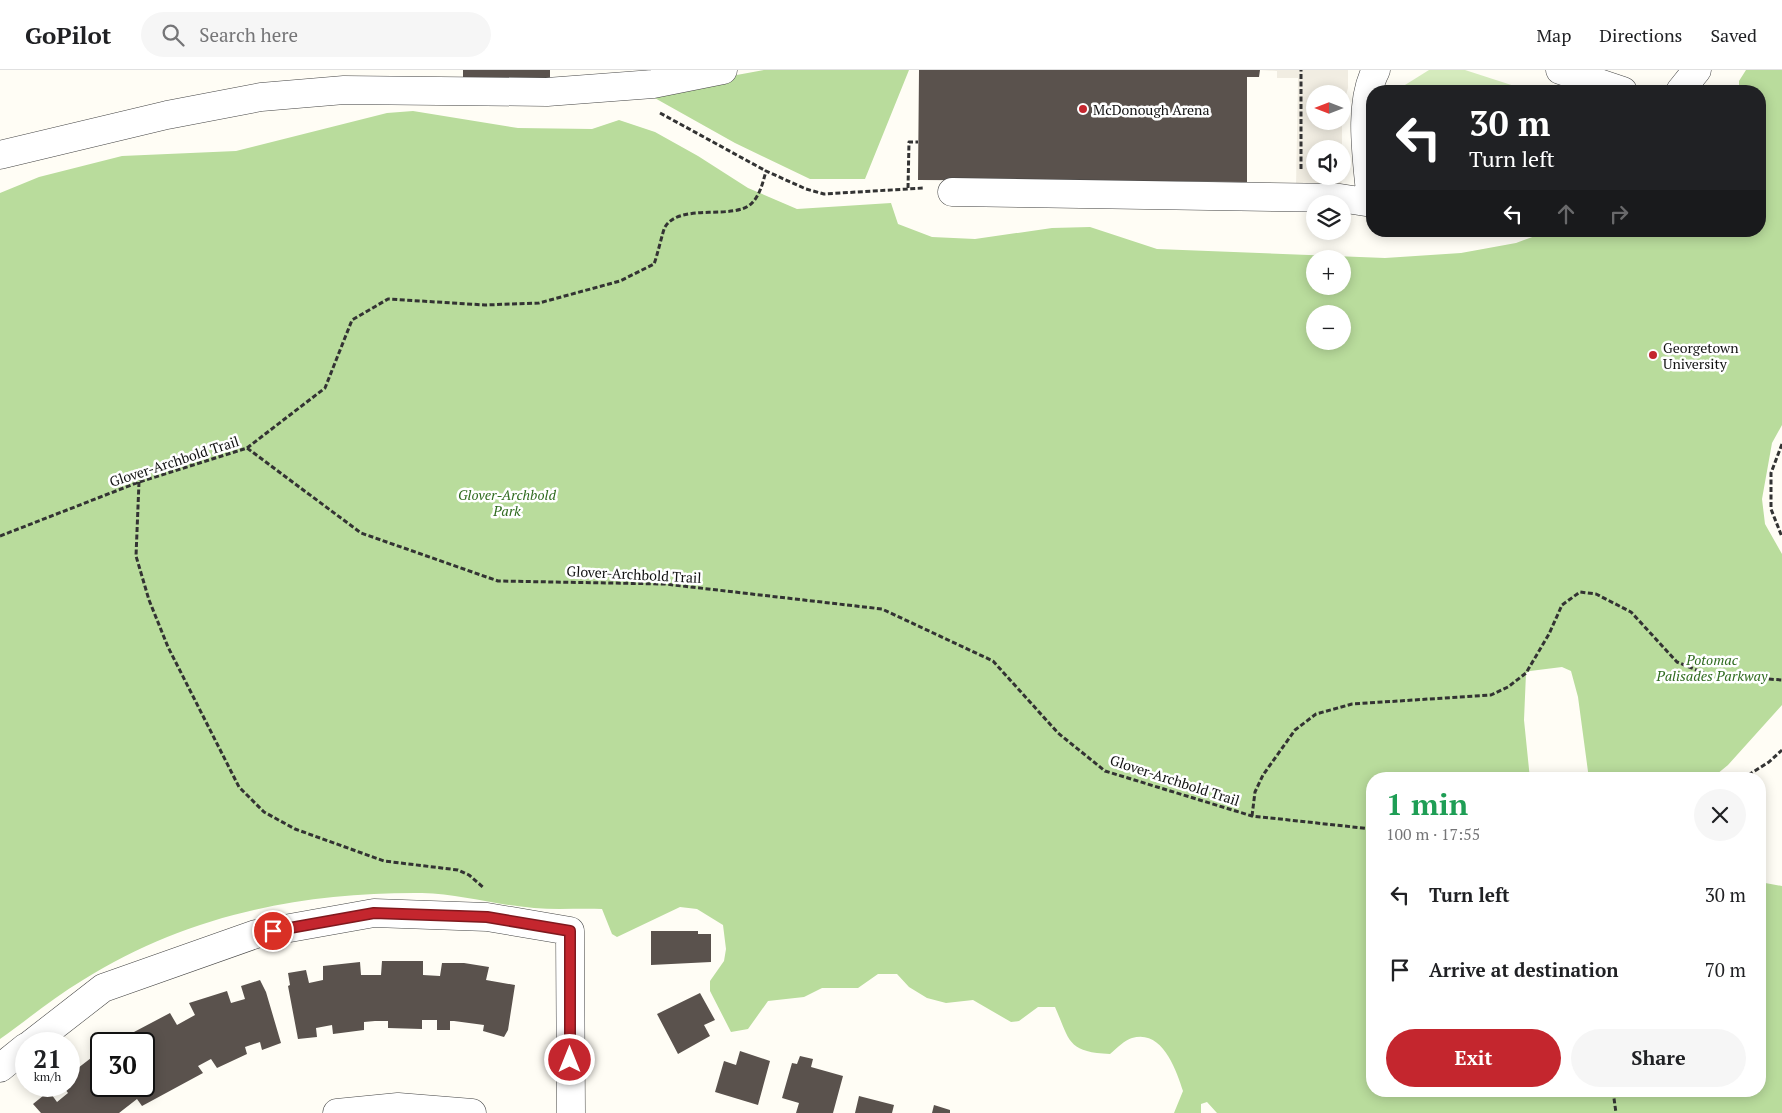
<!DOCTYPE html>
<meta charset="utf-8">
<style>
body{margin:0;font-family:"PT Serif",serif;background:#f6f6f6;color:#202124;height:100vh;display:flex;flex-direction:column;font-size:19px;white-space:nowrap}
*{box-sizing:border-box;margin:0}
p{font-size:16px;color:#757577}
.icon{flex:none;width:28px;height:28px;fill:none;stroke:currentColor;stroke-width:2;stroke-linecap:round;stroke-linejoin:round}
.map{position:relative;flex:1;overflow:hidden}
.panel{position:absolute;left:1366px;top:702px;width:400px;height:325px;display:flex;flex-direction:column;background:#fff;border-radius:20px;box-shadow:0 2px 12px #0003}
.panel>*{flex:none}
.top-card{position:absolute;left:1366px;top:15px;width:400px;height:152px;border-radius:20px;box-shadow:0 2px 12px #0003;background:#202124;color:#fff;overflow:hidden}
.needle{width:32px;rotate:270deg}
.buttons{position:absolute;left:1306px;top:15px;display:grid;gap:10px}
.buttons a{display:grid;place-items:center;width:45px;height:45px;border-radius:50%;background:#fff;box-shadow:0 2px 12px #0003;font-size:25px}
.speed{position:absolute;left:15px;top:962px;display:flex;gap:10px;font-size:25px;font-weight:700;text-align:center}
.speed>*{display:grid;place-content:center;width:65px;height:65px;border-radius:50%;background:#fff;box-shadow:0 2px 12px #0003;line-height:1}
.speed small{font-size:12px;font-weight:400}
.speed .limit{border:2px solid #111;border-radius:8px;background:#fff;color:#111}
.pin{position:absolute;display:grid;place-items:center;width:42px;height:42px;color:#fff;margin:-21px;border:2px solid #fff;border-radius:50%;box-shadow:0 1px 5px #0007}
.me{position:absolute;width:55px;margin:-28px;rotate:0deg;stroke-linejoin:round;filter:drop-shadow(0 0 4px #0008)}
.turn{display:flex;align-items:center;gap:18px;height:105px;padding:0 20px;font-size:22px}
.turn .icon{width:65px;height:65px;stroke-width:2.5}
.turn b{display:block;font-size:35px;line-height:42px}
.lanes{display:flex;align-items:center;height:48px;padding:0 20px;background:#0003;justify-content:center;gap:25px;direction:ltr}
.lanes .off{opacity:.35}
.round{display:grid;place-items:center;flex:none;width:52px;height:52px;border-radius:26px;background:#f6f6f6}
.summary{display:flex;align-items:center;justify-content:space-between;height:85px;padding:0 20px}
h1{font-size:30px;font-weight:800;line-height:38px;color:#1e9e55}
.button{display:flex;gap:10px;margin-top:auto;padding:10px 20px}
.button a{flex:1;height:58px;border-radius:30px;background:#c4262e;color:#fff;font-size:20px;font-weight:800;line-height:58px;text-align:center}
.button a+a{background:#f6f6f6;color:#202124}
ul{padding:0;list-style:none}
li{display:flex;align-items:center;gap:15px;height:75px;padding:0 20px}
li div{flex:1}
li b{display:block;font-size:19px}
li em{font-style:normal}
header{display:flex;align-items:center;gap:30px;box-sizing:border-box;height:70px;padding:0 25px;background:#fff;border-bottom:1px solid #e0e0e0}
header strong{font-size:24px}
nav{display:flex;gap:28px;margin-inline-start:auto;font-size:18px}
.search{width:350px;height:45px;background:#f6f6f6;display:flex;align-items:center;gap:12px;box-sizing:border-box;padding:0 18px;border-radius:28px;color:#757577;font-size:19px}
.map>svg:first-child{display:block}
.green{fill:#d5ebbd}
.forest{fill:#b9dc9c;fill-rule:evenodd}
.plaza{fill:#f1ede2}
.building{fill:#5a524d}
.lines{fill:none;stroke-linecap:round;stroke-linejoin:round}
.minor-casing{stroke:#444;stroke-width:29}
.path{stroke:#333;stroke-width:3;stroke-dasharray:5 2.5;stroke-linecap:butt}
.minor{stroke:#fff;stroke-width:28}
.route-casing{stroke:#7f191e;stroke-width:12}
.route{stroke:#c4262e;stroke-width:9}
.poi-dot{fill:#c4262e;stroke:#fff;stroke-width:2}
.labels{text-anchor:middle;dominant-baseline:central;stroke-width:5;stroke-linejoin:round;paint-order:stroke}
.poi-label{font-size:14px;fill:#111;stroke:#fff;text-anchor:start}
.street-label{font-size:14px;fill:#111;stroke:#fff}
.park-label{font-size:14px;font-style:italic;fill:#2f6b1f;stroke:#fff}
</style>
<header>
<strong>GoPilot</strong>
<div class="search"><svg class="icon" aria-label="search" viewBox="0 0 24 24"><circle cx="10" cy="10" r="6"/><path d="M15 15l6 6"/></svg>Search here</div>
<nav><a>Map</a><a>Directions</a><a>Saved</a></nav>
</header>
<div class="map">
<svg width="1782" height="1043" viewBox="0 0 1782 1043">
<rect width="100%" height="100%" fill="#fffdf5"/>
<path class="green" d="M1429,0H1465L1530,21H1401L1405,15Z"/>
<path class="forest" d="M764,0H909L865,109H810L735,73L644,22Z
M1746,0H1782V355L1772,373L1762,429L1765,454L1782,484V635L1728,695L1711,709H1589L1578,627L1571,601L1562,597L1530,601L1526,603L1524,650L1530,709H1372V1021H1760V812L1782,816V1043H1217L1207,1032L1201,1034V1043H1174L1183,1021C1176,999 1162,959 1132,968C1125,970 1117,978 1110,984C1067,982 1070,971 1055,937H1038L1019,951L1011,952L973,930L946,933L927,928L909,917L897,904H878L858,918H822L804,927L768,931L748,959L731,962L710,921V911L724,891L726,879L723,855L697,839L680,837L617,867L612,864L602,839C580,838 557,840 534,838C497,835 459,824 422,823C302,822 186,845 83,910C54,927 27,950 0,969V123L39,107L122,86L236,81L387,43L413,41L518,58L592,59L619,50L655,62L698,86L748,118L797,139L891,133L898,154L932,167L975,169L1052,158L1090,157L1157,179L1385,188L1461,183L1516,173L1549,161H1760V21H1739V11ZM1315,189H1342V216H1315ZM1315,244H1342V271H1315Z"/>
<path class="plaza" d="M1260,0H1348V18L1343,36L1342,24H1315V51H1342V79H1315V106H1342L1341,117H1296L1298,8H1277V1Z"/>
<path class="building" d="M463,0H550V15H463Z
M919,0H1260L1259,7H1247V112L918,110Z
M651,861H698V864H711V892L651,895Z
M382,891H423V905L440,906L442,893H464L489,897L486,910L515,915L508,960L504,967L483,961L484,955L454,951H450V960H437V950H422V959L388,958V951H375L364,952V960L333,964L332,955L316,958L317,967L298,969L288,916L290,915L288,903L306,900L309,913L323,910V896L360,892L361,905H381Z
M260,910L266,922L281,973L262,980L260,972L245,977L247,984L217,998L211,989L198,996L203,1003L142,1036L137,1029L119,1043H41L33,1034L49,1021L57,1032L68,1023L63,1016H69V1005L91,988L98,999L101,997V1016H144V974H141L134,962L170,943L177,955L195,945L189,933L227,921L231,933L245,929L241,916Z
M700,923L715,950L704,955L710,966L678,984L657,944Z
M128,966L132,974H114Z
M740,981L770,991L758,1035L715,1022L724,991L736,995Z
M800,986L813,989L811,997L843,1006L833,1043H796L799,1033L782,1028L792,993L797,994Z
M859,1026L894,1035L892,1043H855Z
M934,1035L950,1040V1043H932Z"/>
<g class="lines">
<defs>
<path id="minor" d="M1560,0L1623,21
M1680,21L1697,0
M0,85L167,45L261,27L344,20L547,22L653,14L723,0
M952,122L1340,128L1372,133
M1371,133C1368,95 1357,35 1376,0
M31,974L103,918L256,864L374,843L487,847L570,861L571,1043
M0,998L26,977
M337,1043L398,1037L472,1043"/>
</defs>
<use href="#minor" class="minor-casing"/>
<path class="path" d="M660,43L766,101
M1301,99V0
M908,118L909,72H918
M1782,374L1771,403V439L1782,467
M247,378L325,318L352,250L388,229L485,235L539,233L620,211L654,194C657,187 663,160 665,157C680,132 735,151 752,133C760,125 763,112 766,101L806,119L824,124L924,118
M139,412L136,486L149,530L168,577L239,717L264,742L295,759L384,791L458,800L469,805L484,818
M0,466L139,412L247,378L361,463L498,511L665,514L882,539L993,591L1058,663L1105,701L1252,746L1372,759
M1742,709L1769,692L1782,680
M1252,746L1255,722L1263,705L1295,660L1316,644L1352,634L1491,625L1508,617L1526,603L1549,564L1562,535L1580,522L1596,524L1631,542L1677,592L1709,605L1782,610
M1613,1021L1616,1043"/>
<use href="#minor" class="minor"/>
</g>
<g class="lines">
<defs>
<path id="route" d="M273,861L374,843L487,847L570,861V990"/>
</defs>
<use href="#route" class="route-casing"/>
<use href="#route" class="route"/>
</g>
<g class="poi-dot">
<circle cx="1083" cy="39" r="5"/>
<circle cx="1653" cy="285" r="5"/>
</g>
<g class="labels">
<g class="poi-label">
<text x="1093" y="39">McDonough Arena</text>
<text x="1663" y="277">Georgetown<tspan x="1663" dy="16">University</tspan></text>
</g>
<g class="street-label">
<text transform="translate(174 391) rotate(-18)">Glover-Archbold Trail</text>
<text transform="translate(634 504) rotate(3)">Glover-Archbold Trail</text>
<text transform="translate(1175 710) rotate(18)">Glover-Archbold Trail</text>
</g>
<g class="park-label">
<text x="507" y="424">Glover-Archbold<tspan x="507" dy="16">Park</tspan></text>
<text x="1712" y="589">Potomac<tspan x="1712" dy="16">Palisades Parkway</tspan></text>
</g>
</g>
</svg>
<div class="buttons">
<a><svg class="needle" viewBox="-14 -14 28 28"><path d="M0-13l5 13h-10z" fill="#e53935"/><path d="M0 13l5-13h-10z" fill="#757577"/></svg></a>
<a><svg class="icon" aria-label="sound" viewBox="0 0 24 24"><path d="M4 9h4l5-4v14l-5-4H4zM17 9q2 3 0 6"/></svg></a>
<a><svg class="icon" aria-label="layers" viewBox="0 0 24 24"><path d="M12 4l9 5-9 5-9-5zM3 14l9 5 9-5"/></svg></a>
<a>+</a>
<a>−</a>
</div>
<div class="speed"><div>21<small>km/h</small></div><div class="limit">30</div></div>
<div class="pin" style="left:273px;top:861px;background:#d93025"><svg class="icon" aria-label="arrive" viewBox="0 0 24 24"><path d="M6 21V4h12l-3 4 3 4H6"/></svg></div>
<svg class="me" style="left:570px;top:990px" viewBox="-20 -20 40 40"><circle r="17" fill="#c4262e" stroke="#fff" stroke-width="3"/><path d="M0-11L8 9 0 5-8 9z" fill="#fff"/></svg>
<div class="top-card">
<div class="turn"><svg class="icon" aria-label="left" viewBox="0 0 24 24"><path d="M17 20v-9H6M10 6l-5 5 5 5"/></svg><div><b>30 m</b>Turn left</div></div>
<div class="lanes"><svg class="icon" aria-label="left" viewBox="0 0 24 24"><path d="M17 20v-9H6M10 6l-5 5 5 5"/></svg><svg class="icon off" aria-label="ahead" viewBox="0 0 24 24"><path d="M12 20V5M6 11l6-6 6 6"/></svg><svg class="icon off" aria-label="right" viewBox="0 0 24 24"><path d="M7 20v-9h11M14 6l5 5-5 5"/></svg></div>
</div>
<section class="panel">
<div class="summary"><div><h1>1 min</h1><p>100 m · 17:55</p></div><a class="round"><svg class="icon" aria-label="close" viewBox="0 0 24 24"><path d="M6 6l12 12M18 6L6 18"/></svg></a></div>
<ul>
<li><svg class="icon" aria-label="left" viewBox="0 0 24 24"><path d="M17 20v-9H6M10 6l-5 5 5 5"/></svg><div><b>Turn left</b></div><em>30 m</em></li>
<li><svg class="icon" aria-label="arrive" viewBox="0 0 24 24"><path d="M6 21V4h12l-3 4 3 4H6"/></svg><div><b>Arrive at destination</b></div><em>70 m</em></li>
</ul>
<div class="button"><a>Exit</a><a>Share</a></div>
</section>
</div>
